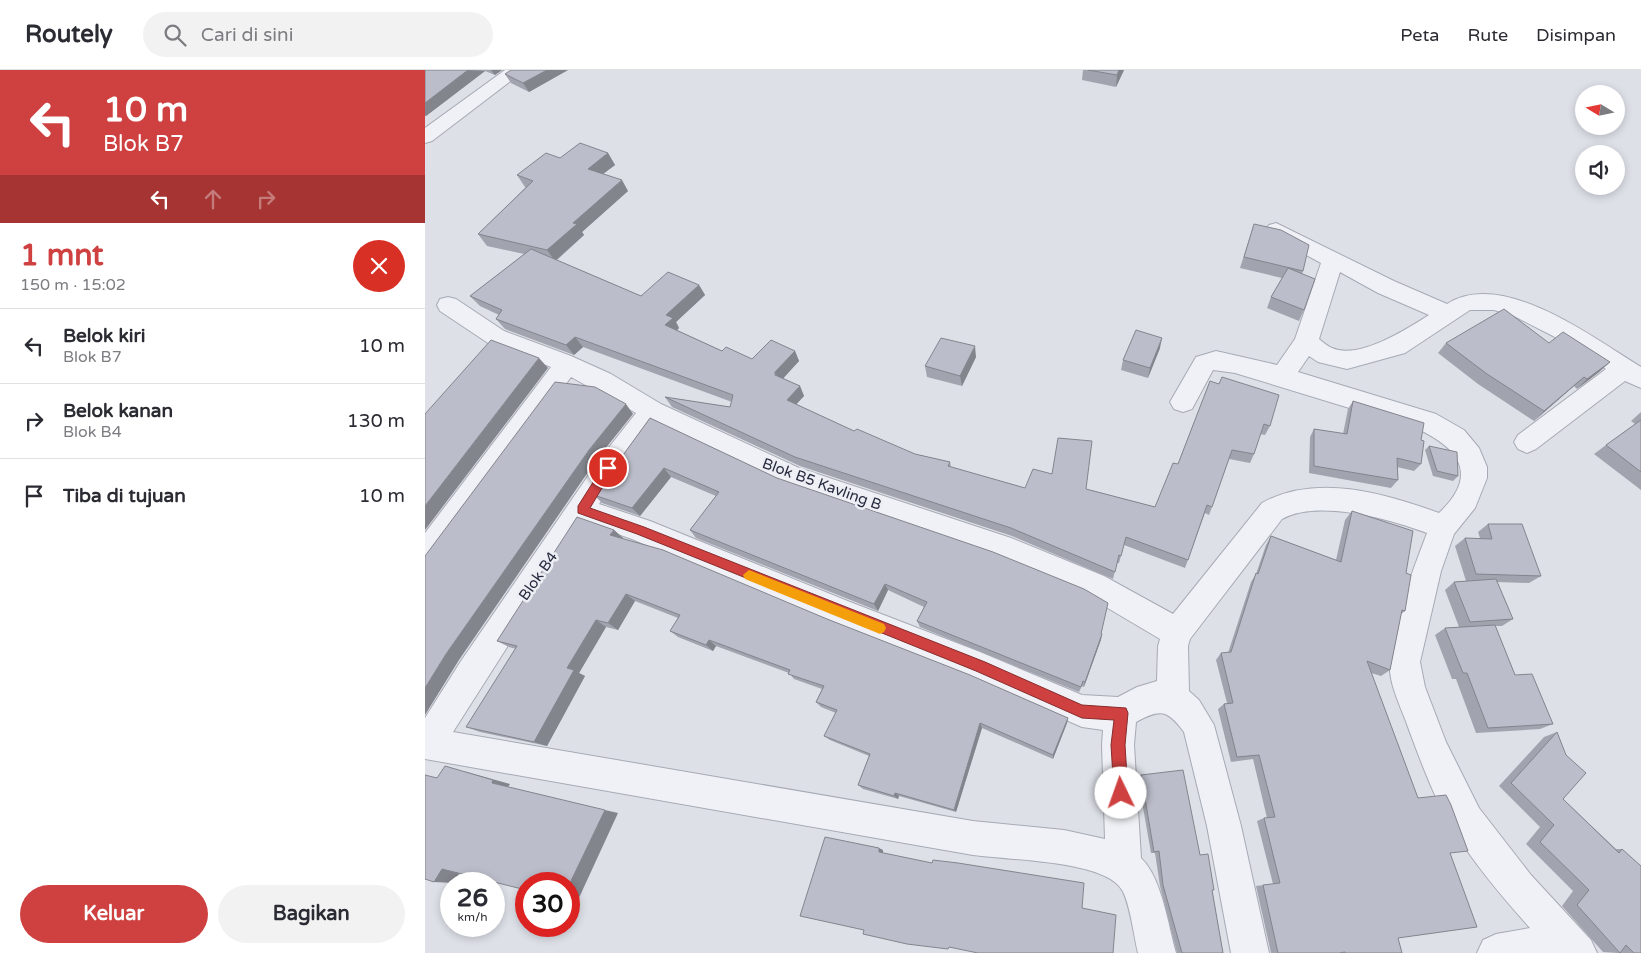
<!DOCTYPE html>
<html lang="id">
<meta charset="utf-8">
<style>
body{margin:0;font-family:"Varela Round",sans-serif;background:#f2f2f3;color:#2b2b33;height:100vh;display:flex;flex-direction:column;font-size:19px;white-space:nowrap}
*{box-sizing:border-box;margin:0}
p{font-size:16px;color:#7c7c81}
.icon{flex:none;width:28px;height:28px;fill:none;stroke:currentColor;stroke-width:2;stroke-linecap:round;stroke-linejoin:round}
.map{position:relative;flex:1;overflow:hidden}
.details{display:flex;flex-direction:column;background:#fff;width:425px}
.details>*{flex:none}
.banner{background:#cf4140;color:#fff;overflow:hidden}
.needle{width:32px;rotate:280deg}
.fabs{position:absolute;left:1150px;top:15px;display:grid;gap:10px}
.fabs a{display:grid;place-items:center;width:50px;height:50px;border-radius:50%;background:#fff;box-shadow:0 2px 8px #0003;font-size:25px}
.speed{position:absolute;left:15px;top:802px;display:flex;gap:10px;font-size:25px;font-weight:700;text-align:center}
.speed>*{display:grid;place-content:center;width:65px;height:65px;border-radius:50%;background:#fff;box-shadow:0 2px 8px #0003;line-height:1}
.speed small{font-size:12px;font-weight:400}
.speed .limit{border:8px solid #d22;background:#fff;color:#111}
.pin{position:absolute;display:grid;place-items:center;width:42px;height:42px;color:#fff;margin:-21px;border:2px solid #fff;border-radius:50%;box-shadow:0 1px 5px #0007}
.me{position:absolute;width:55px;margin:-28px;rotate:357deg;stroke-linejoin:round;filter:drop-shadow(0 0 4px #0008)}
.turn{display:flex;align-items:center;gap:18px;height:105px;padding:0 20px;font-size:22px}
.turn .icon{width:65px;height:65px;stroke-width:2.5}
.turn b{display:block;font-size:35px;line-height:42px}
.lanes{display:flex;align-items:center;height:48px;padding:0 20px;background:#0003;justify-content:center;gap:25px;direction:ltr}
.lanes .off{opacity:.35}
.round{display:grid;place-items:center;flex:none;width:52px;height:52px;border-radius:26px;background:#f2f2f3}
.summary{display:flex;align-items:center;justify-content:space-between;height:85px;padding:0 20px}
h1{font-size:30px;font-weight:800;line-height:38px;color:#cf4140}
.button{display:flex;gap:10px;margin-top:auto;padding:10px 20px}
.button a{flex:1;height:58px;border-radius:30px;background:#cf4140;color:#fff;font-size:20px;font-weight:800;line-height:58px;text-align:center}
.button a+a{background:#f2f2f3;color:#2b2b33}
ul{padding:0;list-style:none}
li{display:flex;align-items:center;gap:15px;height:75px;padding:0 20px;border-top:1px solid #e1e1e2}
li div{flex:1}
li b{display:block;font-size:19px}
li em{font-style:normal}
header{display:flex;align-items:center;gap:30px;box-sizing:border-box;height:70px;padding:0 25px;background:#fff;border-bottom:1px solid #e1e1e2}
header strong{font-size:24px}
nav{display:flex;gap:28px;margin-inline-start:auto;font-size:18px}
.search{width:350px;height:45px;background:#f2f2f3;display:flex;align-items:center;gap:12px;box-sizing:border-box;padding:0 18px;border-radius:28px;color:#7c7c81;font-size:19px}
main{display:flex;flex:1;min-height:0}
.map>svg:first-child{display:block}
.lines{fill:none;stroke-linecap:round;stroke-linejoin:round}
.minor-casing{stroke:#a6aab4;stroke-width:2}
.minor{fill:#f0f1f6;fill-rule:evenodd}
.wall{fill:#a1a3ae}
.shaded-wall{fill:#83858d}
.building{fill:#bbbeca;stroke:#83858d}
.route{fill:#cf4140;stroke:#872a2a}
.slow{fill:#f59e0b}
.labels{text-anchor:middle;dominant-baseline:central;stroke-width:5;stroke-linejoin:round;paint-order:stroke}
.street-label{font-size:15px;fill:#272b3e;stroke:#edeff5}
</style>
<header>
<strong>Routely</strong>
<div class="search"><svg class="icon" aria-label="search" viewBox="0 0 24 24"><circle cx="10" cy="10" r="6"/><path d="M15 15l6 6"/></svg>Cari di sini</div>
<nav><a>Peta</a><a>Rute</a><a>Disimpan</a></nav>
</header>
<main>
<section class="details">
<div class="banner">
<div class="turn"><svg class="icon" aria-label="left" viewBox="0 0 24 24"><path d="M17 20v-9H6M10 6l-5 5 5 5"/></svg><div><b>10 m</b>Blok B7</div></div>
<div class="lanes"><svg class="icon" aria-label="left" viewBox="0 0 24 24"><path d="M17 20v-9H6M10 6l-5 5 5 5"/></svg><svg class="icon off" aria-label="ahead" viewBox="0 0 24 24"><path d="M12 20V5M6 11l6-6 6 6"/></svg><svg class="icon off" aria-label="right" viewBox="0 0 24 24"><path d="M7 20v-9h11M14 6l5 5-5 5"/></svg></div>
</div>
<div class="summary"><div><h1>1 mnt</h1><p>150 m · 15:02</p></div><a class="round" style="background:#d93025;color:#fff"><svg class="icon" aria-label="close" viewBox="0 0 24 24"><path d="M6 6l12 12M18 6L6 18"/></svg></a></div>
<ul>
<li><svg class="icon" aria-label="left" viewBox="0 0 24 24"><path d="M17 20v-9H6M10 6l-5 5 5 5"/></svg><div><b>Belok kiri</b><p>Blok B7</p></div><em>10 m</em></li>
<li><svg class="icon" aria-label="right" viewBox="0 0 24 24"><path d="M7 20v-9h11M14 6l5 5-5 5"/></svg><div><b>Belok kanan</b><p>Blok B4</p></div><em>130 m</em></li>
<li><svg class="icon" aria-label="arrive" viewBox="0 0 24 24"><path d="M6 21V4h12l-3 4 3 4H6"/></svg><div><b>Tiba di tujuan</b></div><em>10 m</em></li>
</ul>
<div class="button"><a>Keluar</a><a>Bagikan</a></div>
</section>
<div class="map">
<svg width="1216" height="883" viewBox="0 0 1216 883">
<rect width="100%" height="100%" fill="#dde0e7"/>
<g class="lines">
<defs>
<path id="minor" d="M80,0H100L7,71L0,73V58Z
M851,153L969,211L1022,234C1077,198 1168,268 1216,297V318L1200,311L1111,379L1102,383L1093,379L1089,372L1093,365L1181,299L1128,266L1089,246L1069,240H1045L980,283L922,299L893,292L884,286L873,302L1011,344L1039,360L1054,378L1062,397V408L1050,438L1029,464L1016,501L995,592L1000,617L1021,672L1054,738L1106,805L1166,870L1172,883H1052L1058,870L1071,864L1105,858C1079,829 1052,797 1030,763C1010,732 993,684 980,649C973,631 963,610 965,591C969,548 987,503 1002,463C964,449 894,429 857,449L765,569L763,576L764,621L774,630L789,655L816,756L844,883H806L782,756L759,662C742,639 735,639 711,652L709,675L716,788C737,808 743,855 751,883H713C709,867 705,833 697,820C680,790 581,790 548,785L0,689V648L36,591L174,390L211,343L146,307L10,494L0,498V463L126,297L63,273L15,241L12,235L15,229L23,227L31,229L79,261L146,286L186,304L236,334L374,398L586,468L679,506L748,544L837,433C891,403 959,423 1014,443C1054,405 1035,379 993,359L810,303L788,300L767,339L758,342L749,339L745,332L771,287L791,281L852,295L870,269L896,193L844,165L840,160L844,155ZM915,202L953,223L1004,245C982,259 934,290 907,278C902,276 898,272 894,269ZM231,354L357,414L569,487L659,524L735,569L733,576L732,611L712,617L693,627L657,625L555,582L425,532L225,451L174,434ZM161,453L207,469L407,554L547,609L657,657L678,660L677,675L680,769L639,760L548,751L28,662Z"/>
</defs>
<use href="#minor" class="minor-casing"/>
<use href="#minor" class="minor"/>
</g>
<path class="wall" d="M0,0H77L70,5L60,1L1,46H0Z
M143,0L104,22L86,13L80,4Z
M658,0H699L691,17L657,10Z
M183,83L190,95L178,104L203,121L157,162L159,165L132,190L216,226L274,215L280,225L251,252L254,258L252,260L297,281L327,289L370,281L374,291L358,308L375,316L379,326L371,334L429,361L490,384L525,392L526,397L600,418L661,419L730,437L753,394L785,311L845,356L840,365L835,364L829,384L825,393L804,389L787,437L784,445L780,443L760,498L699,475L694,493H692L688,509L587,466L375,396L247,337L240,327L305,337L307,332L158,277L149,285L80,259L71,249L74,245L55,236L45,226L99,184L62,176L53,164L101,117H100L92,105L135,88Z
M829,154L878,201L877,204L879,240L874,251L842,238L846,227L857,208L815,198Z
M1021,273H1124L1185,292L1174,302L1152,319L1149,316L1109,351L1053,314L1013,283Z
M735,278L723,308L696,300L698,290Z
M551,287L537,316L502,307L500,296Z
M928,331L996,370V394L989,401L972,397L973,410L966,418L884,403L885,367L889,359L918,364L923,339Z
M1216,342V420L1169,384L1181,375L1210,354L1206,351Z
M225,348L677,564L659,617L657,616L654,622L495,557L492,551L499,537L463,520L453,541L271,468L265,460L291,426L246,407L215,446L177,433L169,425Z
M1004,376L1033,406L1028,411L1008,406L1000,380Z
M927,441L981,503L980,541L976,544L965,600L956,606L946,603L993,728L1025,784L973,868L977,883H845H846L831,816L848,814L832,751L839,748H842L828,689L806,692L793,639L799,634L802,633L791,590L796,583H803L826,512L831,504L841,475L846,466L911,490L920,450Z
M1063,454L1116,506L1104,513L1072,512L1088,549L1077,556H1070L1090,605L1128,654L1115,659L1051,663L1031,609H1027L1010,565L1020,558L1034,557L1020,520L1029,512L1041,511L1030,476L1040,468H1055L1053,462Z
M189,460L198,468H197L402,549L643,648L642,653L628,689L557,658L531,742L474,726L473,729L438,719L433,715L444,686L405,670L399,666L411,643L396,637L391,632L397,619L369,609L364,603L291,576L288,581L253,567L245,561L253,548L210,531L193,560L181,557L154,603L160,606L122,676L55,662L41,657L91,579L84,577L72,571Z
M1132,662L1138,729L1191,779H1197L1216,883H1193L1178,882L1137,836L1148,821L1101,774L1115,757L1074,716L1119,667Z
M716,705L775,785L787,820L798,883H752L735,816L730,783H726L713,709Z"/>
<path class="shaded-wall" d="M43,0L60,1L1,46L0,45V33Z
M66,0H77L70,5Z
M122,0H143L104,22L98,13Z
M694,0H699L691,17L692,5Z
M183,83L190,95L170,110L163,99Z
M197,110L203,121L157,162L159,165L130,191L122,180L148,153Z
M274,215L280,225L251,252L254,258L247,265L240,255L241,245Z
M150,267L158,277L149,285L141,275Z
M737,268L735,278L723,308L725,298Z
M550,276L551,287L537,316L535,306Z
M370,281L374,291L355,312L350,302Z
M114,288L123,298L0,460V436Z
M1185,292L1174,302L1152,319L1162,309Z
M1159,307L1149,316L1109,351L1119,341Z
M375,316L379,326L366,340L362,330Z
M201,334L208,344L172,389L34,590L0,645V618L21,584L164,380Z
M239,398L246,407L215,446L207,438Z
M189,460L198,468L194,473L185,465Z
M460,514L463,520L453,541L449,534Z
M201,524L210,531L193,560L183,553Z
M171,550L181,557L154,603L160,606L122,676L109,672L142,598Z
M677,564L676,570L659,617L660,612Z
M284,570L291,576L288,581L281,575Z
M643,648L642,653L628,689V685Z
M555,653L557,658L531,742L529,740Z
M38,701L85,714L83,717L67,713Z
M470,723L474,726L473,729L469,726Z
M180,740L193,743L153,830H144V815Z
M454,778L458,780V783L454,782Z
M17,799L36,800L29,813L9,812Z"/>
<path class="building" d="M0,0H43L0,33Z
M86,0H122L98,13L80,4Z
M663,0H694L692,5Z
M155,73L183,83L163,99L197,110L148,153L152,154L122,180L53,164L108,111L92,105L121,83L135,88Z
M829,154L856,160L884,175L878,201L819,187Z
M106,179L216,226L243,202L274,215L241,245L248,248L240,255L297,281L301,277L327,289L346,270L370,281L350,302V305L375,316L362,330L429,361L432,359L490,384L525,392L523,396L600,418L608,399L627,404L633,368L667,371L661,419L730,437L748,393L753,394L785,311L794,314L797,307L854,325L845,356L839,354L829,384L807,380L787,437L782,435L763,490L701,467L696,486L694,485L690,502L586,458L370,387L240,327L305,337L308,325L150,267L141,275L71,249L77,240L45,226Z
M863,198L890,209L879,240L846,227Z
M1079,239L1124,273L1138,262L1185,292L1162,309L1159,307L1119,341L1062,304L1021,273Z
M711,260L737,268L725,298L698,290Z
M516,268L550,276L535,306L500,296Z
M66,270L114,288L0,436V344Z
M130,312L170,317L201,334L164,380L21,584L0,618V486Z
M928,331L999,353L996,370L999,371L996,394L972,388L973,410L889,396V359L922,364Z
M225,348L352,408L568,482L659,519L683,533L676,564H677L660,612L658,611L656,617L492,551L502,532L460,514L449,534L265,460L294,422L239,398L207,438L169,425Z
M1216,350V402L1181,375Z
M1004,376L1032,382L1033,406L1012,401Z
M927,441L988,461L981,503L986,505L980,541L977,540L965,600L942,591L993,728L1021,725L1026,735L1043,781L1025,783L1052,857L973,868L977,883H920V882L914,883H853L838,815L855,813L839,748L850,747L834,685L812,687L799,634L808,633L796,583L806,582L831,503L833,504L846,466L916,492Z
M152,447L189,460L185,465L238,480L402,549L545,605L643,648L628,685L555,653L529,740L470,723L469,726L433,715L445,684L399,666L412,640L391,632L399,616L363,604L365,600L284,570L281,575L245,561L255,545L201,524L183,553L171,550L142,598L149,600L109,672L41,657L92,576L72,571Z
M1063,454H1097L1116,506L1051,504L1040,468L1067,469Z
M1071,509L1088,549L1045,552L1029,512Z
M1070,555L1090,605L1107,604L1128,654L1063,658L1042,603H1038L1020,558Z
M1132,662L1141,685L1161,703L1138,729L1194,783L1197,779L1216,796V883H1209L1201,875L1195,883L1152,835L1164,820L1115,772L1129,755L1086,713Z
M20,696L68,710L67,713L180,740L144,815V814H101V820L17,799L9,812L0,809V705L12,708Z
M758,700L775,785L783,784L789,820H787L798,883H757L738,815L734,781L729,782L716,705Z
M400,767L454,778V782L507,793L508,790L533,793L659,813L657,838L691,845L688,883H553L524,877L523,879L482,874L438,864L439,860L375,846Z"/>
<path class="route" d="M183,394L189,398L165,438L219,457L560,592L657,635L701,638L703,643L700,675L703,723L701,728L696,730L691,728L689,723L686,675L689,650L657,648L551,601L212,464L153,443V436L179,395Z"/>
<path class="slow" d="M324,500L459,554L461,558L459,562L455,564L320,509L318,505Z"/>
<g class="labels">
<g class="street-label">
<text transform="translate(397 414) rotate(20)">Blok B5 Kavling B</text>
<text transform="translate(113 506) rotate(-55)">Blok B4</text>
</g>
</g>
</svg>
<div class="fabs">
<a><svg class="needle" viewBox="-14 -14 28 28"><path d="M0-13l5 13h-10z" fill="#e53935"/><path d="M0 13l5-13h-10z" fill="#7c7c81"/></svg></a>
<a><svg class="icon" aria-label="sound" viewBox="0 0 24 24"><path d="M4 9h4l5-4v14l-5-4H4zM17 9q2 3 0 6"/></svg></a>
</div>
<div class="speed"><div>26<small>km/h</small></div><div class="limit">30</div></div>
<div class="pin" style="left:183px;top:398px;background:#d93025"><svg class="icon" aria-label="arrive" viewBox="0 0 24 24"><path d="M6 21V4h12l-3 4 3 4H6"/></svg></div>
<svg class="me" style="left:696px;top:723px" viewBox="-20 -20 40 40"><circle r="19" fill="#fff"/><path d="M0-13L10 11 0 6-10 11z" fill="#cf4140"/></svg>
</div>
</main>
